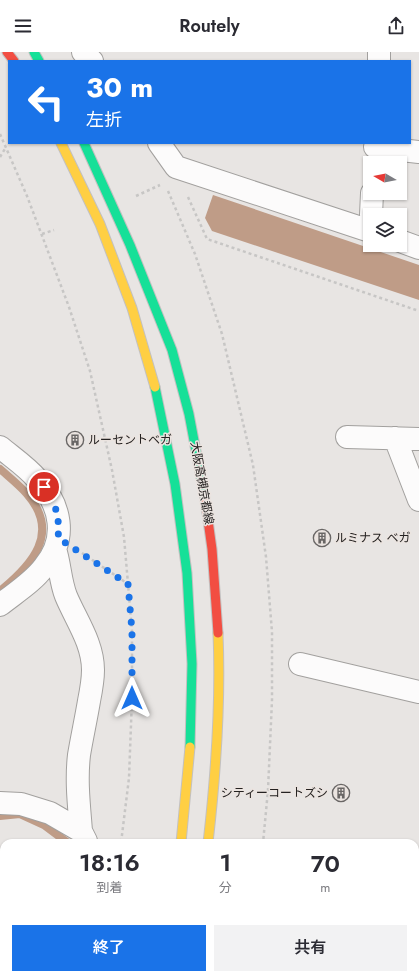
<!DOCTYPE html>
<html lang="ja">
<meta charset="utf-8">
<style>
body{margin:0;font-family:Jost,"Noto Sans JP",sans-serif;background:#f2f2f3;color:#2b2b33;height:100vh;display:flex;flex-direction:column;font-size:15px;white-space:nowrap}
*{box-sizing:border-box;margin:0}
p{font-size:13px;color:#7c7c81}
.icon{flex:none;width:22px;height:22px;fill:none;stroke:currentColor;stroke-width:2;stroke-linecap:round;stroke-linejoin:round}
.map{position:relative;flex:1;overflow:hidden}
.side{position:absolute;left:0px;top:787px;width:419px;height:140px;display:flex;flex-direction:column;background:#fff;border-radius:12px 12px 0 0;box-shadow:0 1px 3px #0004}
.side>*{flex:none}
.top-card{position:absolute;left:8px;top:8px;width:403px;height:84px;border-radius:0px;box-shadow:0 1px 3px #0004;background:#1a73e8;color:#fff;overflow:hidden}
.needle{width:26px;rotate:279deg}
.controls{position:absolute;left:363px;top:104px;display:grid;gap:8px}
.controls a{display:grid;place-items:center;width:44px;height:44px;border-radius:0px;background:#fff;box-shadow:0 1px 3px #0004;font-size:20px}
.pin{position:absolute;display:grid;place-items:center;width:34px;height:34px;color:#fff;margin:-17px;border:2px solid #fff;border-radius:50%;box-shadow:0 1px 4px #0007}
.me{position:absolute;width:44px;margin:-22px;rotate:0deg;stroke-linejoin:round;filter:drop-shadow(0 0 3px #0008)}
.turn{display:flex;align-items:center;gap:14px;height:84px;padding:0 12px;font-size:18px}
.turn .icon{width:52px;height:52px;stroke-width:2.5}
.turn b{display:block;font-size:28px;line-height:34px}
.eta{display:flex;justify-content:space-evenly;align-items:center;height:68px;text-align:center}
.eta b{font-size:24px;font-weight:600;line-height:28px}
.action{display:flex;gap:8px;margin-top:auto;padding:8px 12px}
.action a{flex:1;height:46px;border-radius:0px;background:#1a73e8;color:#fff;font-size:16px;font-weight:600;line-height:46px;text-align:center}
.action a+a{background:#f2f2f3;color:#2b2b33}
header{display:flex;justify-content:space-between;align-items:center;height:52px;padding:0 12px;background:#fff;font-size:18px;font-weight:600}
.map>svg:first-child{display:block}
.water{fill:#bf9c87}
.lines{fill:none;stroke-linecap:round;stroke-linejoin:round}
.stream{stroke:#bf9c87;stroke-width:8}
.street-casing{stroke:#a2a09e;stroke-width:24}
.fast-casing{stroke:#c3c1c0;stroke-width:11}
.slow-casing{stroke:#c3c1c0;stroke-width:11}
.jam-casing{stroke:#c3c1c0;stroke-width:11}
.path{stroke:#c7c6c5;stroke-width:2.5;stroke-dasharray:3 3;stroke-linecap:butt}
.street{stroke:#fcfbfb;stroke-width:22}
.fast{stroke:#16e098;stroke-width:9}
.slow{stroke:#ffcf43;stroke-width:9}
.jam{stroke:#f24e42;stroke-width:9}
.route{stroke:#1a73e8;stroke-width:7;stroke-dasharray:0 12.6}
.labels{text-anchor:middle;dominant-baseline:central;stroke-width:3;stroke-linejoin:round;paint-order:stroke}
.poi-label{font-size:12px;fill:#252221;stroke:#ebe4e0;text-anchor:start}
.street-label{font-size:12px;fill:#252221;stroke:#ebe4e0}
</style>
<header><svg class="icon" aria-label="menu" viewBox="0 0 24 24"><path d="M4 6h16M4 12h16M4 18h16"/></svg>Routely<svg class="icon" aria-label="share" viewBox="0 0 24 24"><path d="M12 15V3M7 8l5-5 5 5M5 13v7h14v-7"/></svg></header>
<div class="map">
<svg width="419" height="927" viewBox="0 0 419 927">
<rect width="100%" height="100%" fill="#e8e5e3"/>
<path class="water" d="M213,143L419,213V248L212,179L205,166Z"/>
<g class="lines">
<path class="stream" d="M0,417C9,425 19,433 27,442C61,481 32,513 0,539
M0,764L20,762L44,773L68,791
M368,923L373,927"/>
<defs>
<path id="street" d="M83,0L92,9
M379,9V0
M159,91L176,115L370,179
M375,95L419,100
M371,163L372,141
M400,189L419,196
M347,385L419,387
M395,386L419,448
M0,395C12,405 27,415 37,427C61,453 68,486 44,515C33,530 15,541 0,553
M55,497C60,512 60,529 66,544C76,568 93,591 93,618C93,628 91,639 89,649C86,667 82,685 79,703C76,729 79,753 81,779
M300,612L419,640
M0,751L21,752L50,761L81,779L86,789
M415,839L419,836
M384,923L388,927"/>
<path id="fast" d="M34,0L39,9
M84,91L130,193L172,298L189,362L205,447
M155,335L175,432L187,521L192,612L190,695
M154,923V927
M188,927L189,923"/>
<path id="slow" d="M61,91L100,172L132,256L155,335
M181,791L190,695
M208,791C216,721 221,652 218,581"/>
<path id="jam" d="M7,0L14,9
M205,447L212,497L218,581"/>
</defs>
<use href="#street" class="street-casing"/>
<use href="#fast" class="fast-casing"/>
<use href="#slow" class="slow-casing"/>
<use href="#jam" class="jam-casing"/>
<path class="path" d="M0,82L27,144L69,255L90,319L112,418L124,485L132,579V646L129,726L121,791
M0,105L6,95
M168,139L195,202L222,282L253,413L266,505L272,580V648L268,738L263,791
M136,144L160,133
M188,145L207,187L419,259
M42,182L54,178
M82,501L128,532
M108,927L109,923
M243,927L244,923"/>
<use href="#street" class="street"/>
<use href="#fast" class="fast"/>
<use href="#slow" class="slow"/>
<use href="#jam" class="jam"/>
</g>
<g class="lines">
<path class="route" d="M44,435C56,451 60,466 58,486L128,532L132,579V646"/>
</g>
<defs>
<symbol id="building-ring" viewBox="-11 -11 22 22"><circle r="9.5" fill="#ebe4e0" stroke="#696665" stroke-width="1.5"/><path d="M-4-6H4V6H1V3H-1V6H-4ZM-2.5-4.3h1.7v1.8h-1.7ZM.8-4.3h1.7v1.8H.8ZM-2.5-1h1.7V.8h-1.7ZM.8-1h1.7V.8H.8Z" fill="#696665"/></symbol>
</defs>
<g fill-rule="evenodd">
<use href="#building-ring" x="65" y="378" width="20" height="20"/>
<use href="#building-ring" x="312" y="476" width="20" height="20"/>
<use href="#building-ring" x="331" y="731" width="20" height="20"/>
</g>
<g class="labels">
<g class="poi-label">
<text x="88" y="388">ルーセントベガ</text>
<text x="335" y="486">ルミナス ベガ</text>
<text x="328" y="741" text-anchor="end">シティーコートズシ</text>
</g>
<g class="street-label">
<text transform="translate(202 431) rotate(80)">大阪高槻京都線</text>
</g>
</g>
</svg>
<div class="controls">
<a><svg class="needle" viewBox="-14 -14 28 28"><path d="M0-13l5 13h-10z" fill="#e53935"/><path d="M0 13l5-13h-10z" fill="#7c7c81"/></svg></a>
<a><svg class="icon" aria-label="layers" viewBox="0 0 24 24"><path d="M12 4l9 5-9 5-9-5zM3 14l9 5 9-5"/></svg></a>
</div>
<div class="pin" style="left:44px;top:435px;background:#d93025"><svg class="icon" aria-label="arrive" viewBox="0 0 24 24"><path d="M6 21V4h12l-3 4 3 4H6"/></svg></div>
<svg class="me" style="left:132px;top:646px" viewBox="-20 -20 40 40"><path d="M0-17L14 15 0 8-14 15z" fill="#1a73e8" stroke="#fff" stroke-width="4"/></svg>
<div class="top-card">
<div class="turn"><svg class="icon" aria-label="left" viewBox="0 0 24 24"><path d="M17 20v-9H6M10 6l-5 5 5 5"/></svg><div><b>30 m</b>左折</div></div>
</div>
<section class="side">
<div class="eta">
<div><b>18:16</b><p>到着</p></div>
<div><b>1</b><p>分</p></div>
<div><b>70</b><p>m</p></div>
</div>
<div class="action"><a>終了</a><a>共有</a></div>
</section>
</div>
